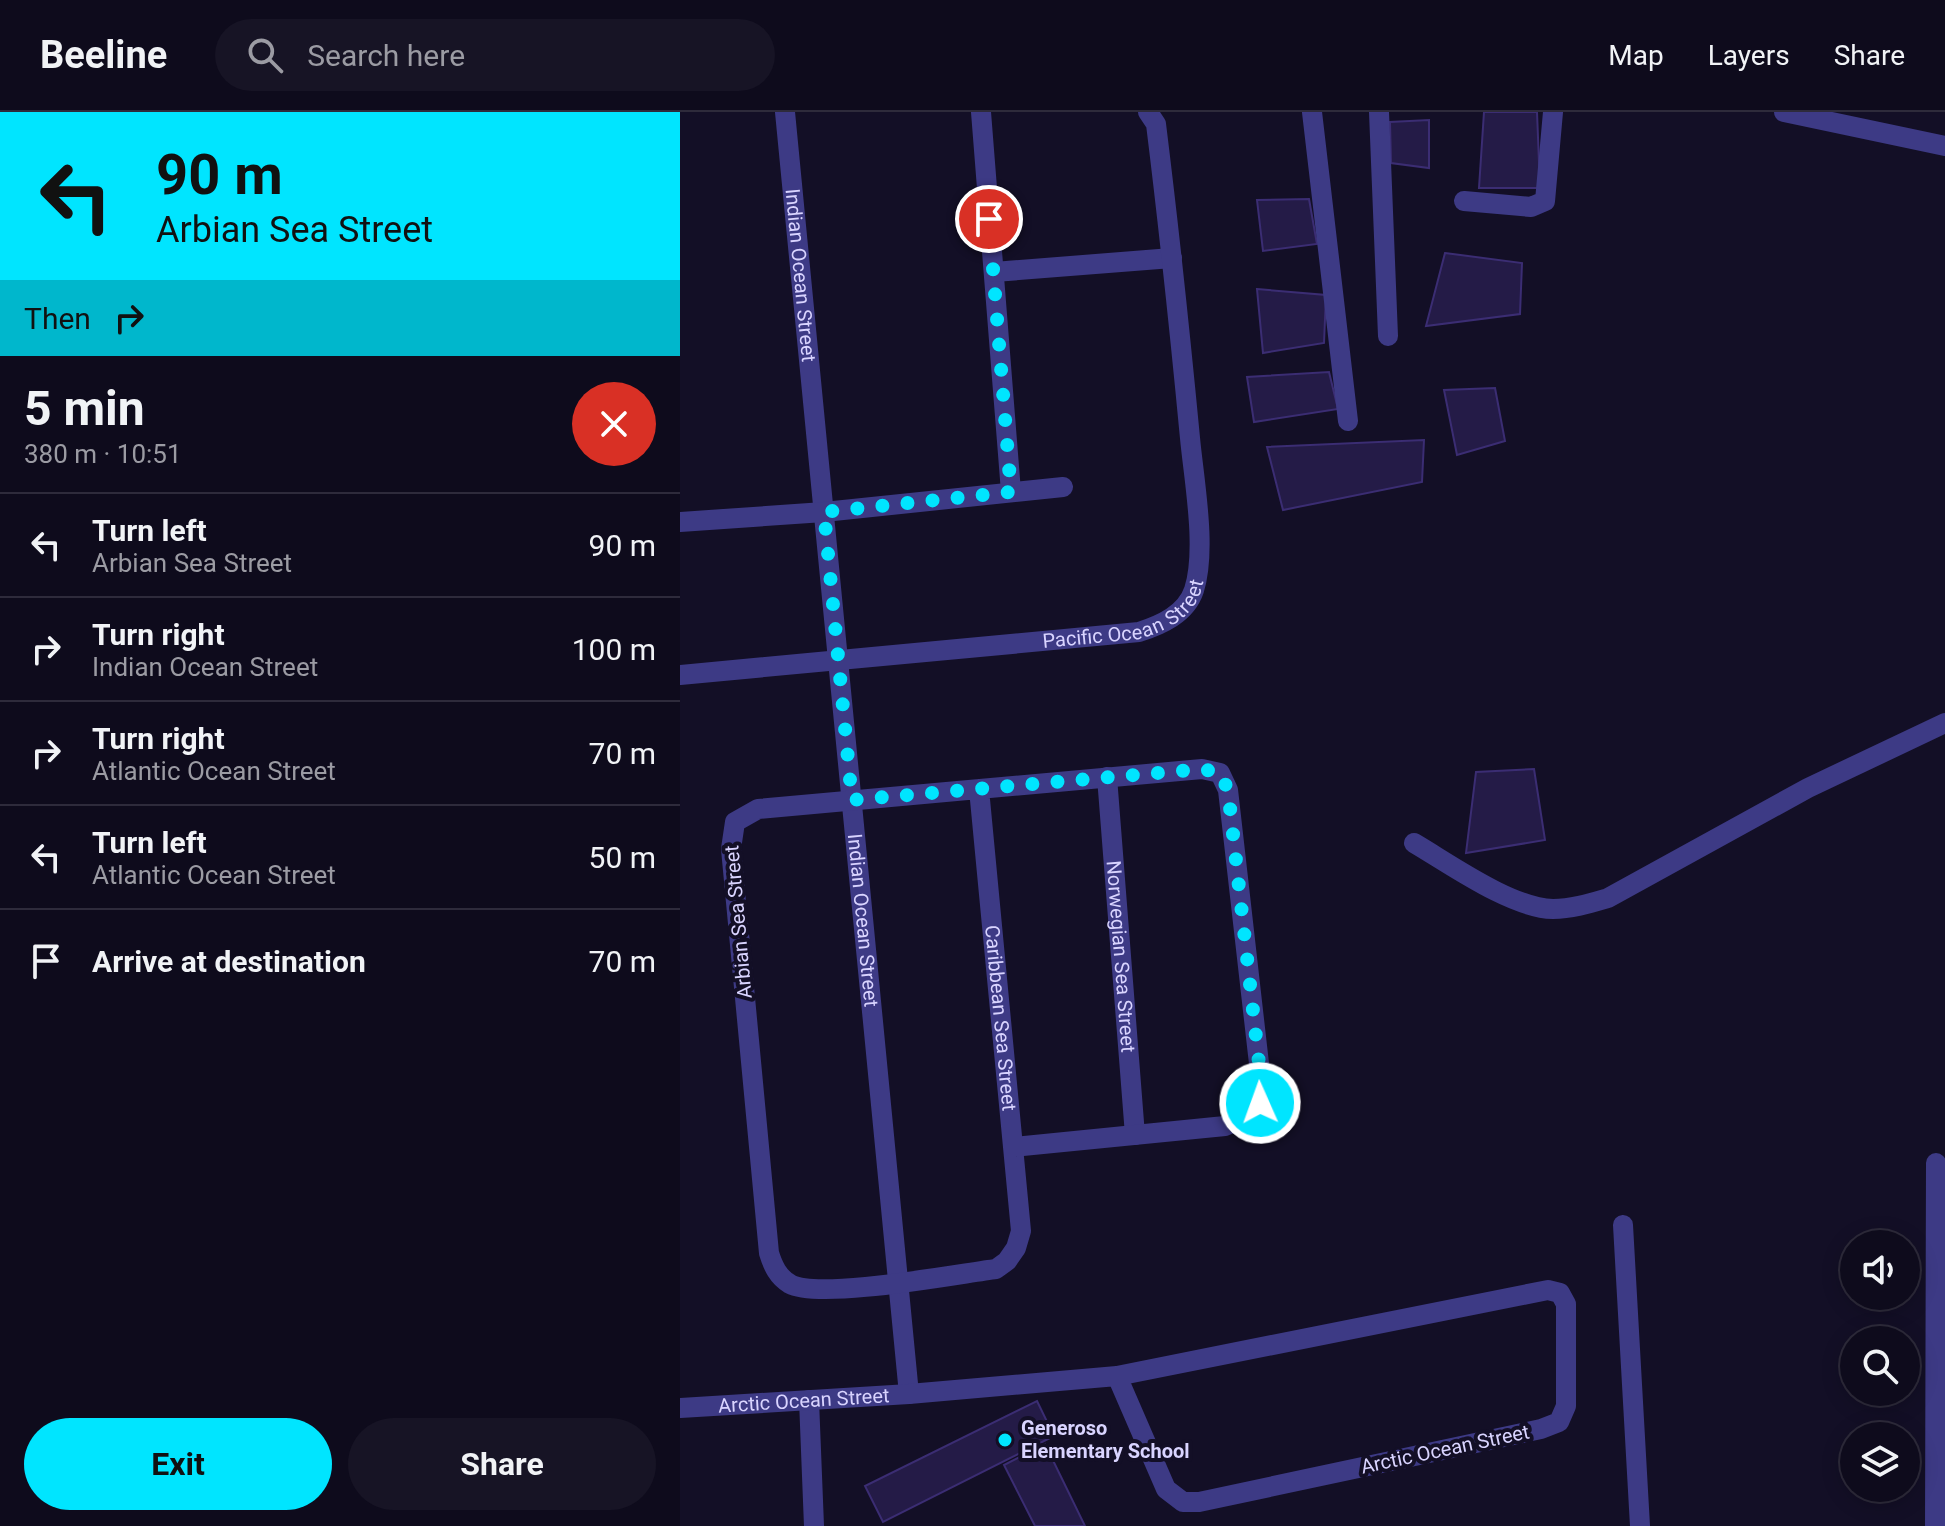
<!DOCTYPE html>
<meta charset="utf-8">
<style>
body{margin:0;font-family:Roboto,sans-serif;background:#171425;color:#f1f3f6;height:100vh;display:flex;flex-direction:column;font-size:30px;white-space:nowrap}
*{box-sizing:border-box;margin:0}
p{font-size:26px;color:#9b9ba3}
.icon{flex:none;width:44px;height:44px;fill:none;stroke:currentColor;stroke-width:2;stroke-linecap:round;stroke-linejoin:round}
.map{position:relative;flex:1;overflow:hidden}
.drawer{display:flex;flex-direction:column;background:#0e0b1c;width:680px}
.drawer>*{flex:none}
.banner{background:#00e5ff;color:#111;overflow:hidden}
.controls{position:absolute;left:1160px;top:1118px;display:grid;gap:16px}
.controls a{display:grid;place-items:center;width:80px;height:80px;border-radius:50%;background:#0e0b1c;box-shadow:0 4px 20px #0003,0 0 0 2px #2e2b3b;font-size:40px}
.pin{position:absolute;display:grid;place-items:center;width:68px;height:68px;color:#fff;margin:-34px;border:4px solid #fff;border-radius:50%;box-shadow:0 2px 8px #0007}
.me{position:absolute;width:88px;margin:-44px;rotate:358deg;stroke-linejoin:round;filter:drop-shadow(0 0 6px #0008)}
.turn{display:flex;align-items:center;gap:28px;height:168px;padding:0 24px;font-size:36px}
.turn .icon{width:104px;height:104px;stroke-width:2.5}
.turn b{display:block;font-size:56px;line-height:68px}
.then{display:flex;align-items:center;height:76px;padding:0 24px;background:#0003;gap:16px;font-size:30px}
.round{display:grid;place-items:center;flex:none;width:84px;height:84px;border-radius:42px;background:#171425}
.summary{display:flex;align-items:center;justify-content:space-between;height:136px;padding:0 24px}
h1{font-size:48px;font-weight:700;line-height:60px}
.primary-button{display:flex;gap:16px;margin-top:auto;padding:16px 24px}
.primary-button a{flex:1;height:92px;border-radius:48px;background:#00e5ff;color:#111;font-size:32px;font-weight:700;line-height:92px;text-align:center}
.primary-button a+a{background:#171425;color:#f1f3f6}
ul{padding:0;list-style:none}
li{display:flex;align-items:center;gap:24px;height:104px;padding:0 24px;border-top:2px solid #2e2b3b}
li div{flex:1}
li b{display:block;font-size:30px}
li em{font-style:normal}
header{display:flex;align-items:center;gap:48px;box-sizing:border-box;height:112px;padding:0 40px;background:#0e0b1c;border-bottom:2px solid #2e2b3b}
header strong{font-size:38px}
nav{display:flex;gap:44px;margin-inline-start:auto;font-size:28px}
.search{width:560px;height:72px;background:#171425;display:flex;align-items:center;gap:20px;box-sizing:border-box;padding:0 28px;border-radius:44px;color:#9b9ba3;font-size:30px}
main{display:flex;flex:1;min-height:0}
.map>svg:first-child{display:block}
.building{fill:#241b47;stroke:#3b2d73;stroke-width:2}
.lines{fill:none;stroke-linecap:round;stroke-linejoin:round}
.street{stroke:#3d3a85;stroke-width:20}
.route{stroke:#00e5ff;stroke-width:14;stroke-dasharray:0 25.2}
.poi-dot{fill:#00e5ff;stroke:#130f26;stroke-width:3}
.labels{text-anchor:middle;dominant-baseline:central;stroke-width:8;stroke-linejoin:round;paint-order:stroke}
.street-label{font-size:20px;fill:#d9d4ff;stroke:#130f26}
.poi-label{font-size:20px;font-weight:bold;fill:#d9d4ff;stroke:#130f26;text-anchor:start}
</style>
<header>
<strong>Beeline</strong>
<div class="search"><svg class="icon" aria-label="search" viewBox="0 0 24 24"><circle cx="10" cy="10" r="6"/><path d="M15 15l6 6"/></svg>Search here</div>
<nav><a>Map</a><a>Layers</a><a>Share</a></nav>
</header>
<main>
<section class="drawer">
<div class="banner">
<div class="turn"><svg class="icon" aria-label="left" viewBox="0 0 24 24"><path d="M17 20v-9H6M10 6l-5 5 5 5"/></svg><div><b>90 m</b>Arbian Sea Street</div></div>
<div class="then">Then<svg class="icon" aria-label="right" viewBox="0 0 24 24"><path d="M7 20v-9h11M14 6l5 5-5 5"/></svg></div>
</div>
<div class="summary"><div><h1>5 min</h1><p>380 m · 10:51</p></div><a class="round" style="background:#d93025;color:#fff"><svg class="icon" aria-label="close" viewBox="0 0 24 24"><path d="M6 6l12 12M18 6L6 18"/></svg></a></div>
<ul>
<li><svg class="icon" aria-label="left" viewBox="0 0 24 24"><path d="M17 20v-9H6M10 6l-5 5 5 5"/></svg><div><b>Turn left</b><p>Arbian Sea Street</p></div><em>90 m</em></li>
<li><svg class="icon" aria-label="right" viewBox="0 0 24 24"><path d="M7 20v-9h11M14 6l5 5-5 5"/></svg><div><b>Turn right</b><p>Indian Ocean Street</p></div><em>100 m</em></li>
<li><svg class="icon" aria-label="right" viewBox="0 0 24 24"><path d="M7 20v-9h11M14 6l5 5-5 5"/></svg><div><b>Turn right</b><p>Atlantic Ocean Street</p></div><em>70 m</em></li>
<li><svg class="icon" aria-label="left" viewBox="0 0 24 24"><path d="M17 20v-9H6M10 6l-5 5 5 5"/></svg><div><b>Turn left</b><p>Atlantic Ocean Street</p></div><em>50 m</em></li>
<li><svg class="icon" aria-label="arrive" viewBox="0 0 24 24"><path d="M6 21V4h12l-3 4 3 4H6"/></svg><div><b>Arrive at destination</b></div><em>70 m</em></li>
</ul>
<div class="primary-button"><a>Exit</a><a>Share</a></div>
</section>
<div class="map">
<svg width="1265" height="1414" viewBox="0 0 1265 1414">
<rect width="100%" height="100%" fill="#130f26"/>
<path class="building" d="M804,0H857L860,76H799Z
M749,8V56L711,51L710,10Z
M629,87L637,132L583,139L577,88Z
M765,141L842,151L840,202L746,214Z
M577,177L646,183L644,231L583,241Z
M649,260L658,297L574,310L567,265Z
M815,276L825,329L777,343L764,278Z
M744,328L742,370L603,398L587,335Z
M854,657L865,728L786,741L796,660Z
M357,1289L374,1324L203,1410L185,1374Z
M365,1332L405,1414H355L324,1353Z"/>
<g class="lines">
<g class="street">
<path id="s1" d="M105,0L229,1282"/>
<path d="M301,0L331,380"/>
<path d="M632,0L668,309"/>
<path d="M699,0L708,224"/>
<path d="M1104,0L1265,34"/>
<path d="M784,89L851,95L865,89L873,0"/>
<path d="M314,160L492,146"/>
<path d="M0,410L144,400L383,375"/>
<path id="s2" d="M0,563L459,520C481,513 506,502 514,478C527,437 514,369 510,326C500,221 489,117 476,12L468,0"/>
<path id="s3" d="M427,665L455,1023"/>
<path id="s4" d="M299,677L341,1119L336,1136L327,1149L316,1157C277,1162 139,1188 110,1172C98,1165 93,1154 89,1141L51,737L55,710L78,697L522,657L540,661L548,678L582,978L575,1002L545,1014L333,1035"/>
<path d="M734,731C770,752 831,796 873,797C892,797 911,791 928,786L1128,676L1265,611"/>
<path d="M943,1113L960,1414"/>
<path d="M129,1288L134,1414"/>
<path id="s5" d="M0,1296L229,1282L437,1264L868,1178L880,1181L886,1192V1294L879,1310L861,1317L519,1390H503L486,1377L437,1264"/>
<path d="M1255,1414L1256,1051"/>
</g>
</g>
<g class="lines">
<path class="route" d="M309,107L331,380L144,400L172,688L522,657L540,661L548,678L582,978L580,991"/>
</g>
<circle class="poi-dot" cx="325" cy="1328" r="8"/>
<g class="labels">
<g class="street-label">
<text stroke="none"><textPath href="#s1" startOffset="164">Indian Ocean Street</textPath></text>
<text stroke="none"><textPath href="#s2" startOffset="454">Pacific Ocean Street</textPath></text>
<text stroke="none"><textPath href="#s1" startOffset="812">Indian Ocean Street</textPath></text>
<text transform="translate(58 810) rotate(-95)">Arbian Sea Street</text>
<text stroke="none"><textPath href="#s3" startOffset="180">Norwegian Sea Street</textPath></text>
<text stroke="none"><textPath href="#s4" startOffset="230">Caribbean Sea Street</textPath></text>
<text stroke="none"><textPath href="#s5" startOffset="124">Arctic Ocean Street</textPath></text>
<text transform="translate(765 1337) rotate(-12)">Arctic Ocean Street</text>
</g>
<g class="poi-label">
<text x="341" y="1316">Generoso<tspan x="341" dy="23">Elementary School</tspan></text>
</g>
</g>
</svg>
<div class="controls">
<a><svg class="icon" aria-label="sound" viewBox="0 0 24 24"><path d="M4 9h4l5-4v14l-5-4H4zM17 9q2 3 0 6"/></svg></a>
<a><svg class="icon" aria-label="search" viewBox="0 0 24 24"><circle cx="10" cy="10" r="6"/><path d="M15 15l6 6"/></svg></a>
<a><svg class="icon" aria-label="layers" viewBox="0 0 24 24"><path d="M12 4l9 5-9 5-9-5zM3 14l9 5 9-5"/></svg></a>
</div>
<div class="pin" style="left:309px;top:107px;background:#d93025"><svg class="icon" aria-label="arrive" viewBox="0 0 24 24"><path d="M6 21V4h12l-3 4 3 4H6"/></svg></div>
<svg class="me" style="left:580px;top:991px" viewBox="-20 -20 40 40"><circle r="17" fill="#00e5ff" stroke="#fff" stroke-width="3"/><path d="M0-11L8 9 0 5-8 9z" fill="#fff"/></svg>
</div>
</main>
